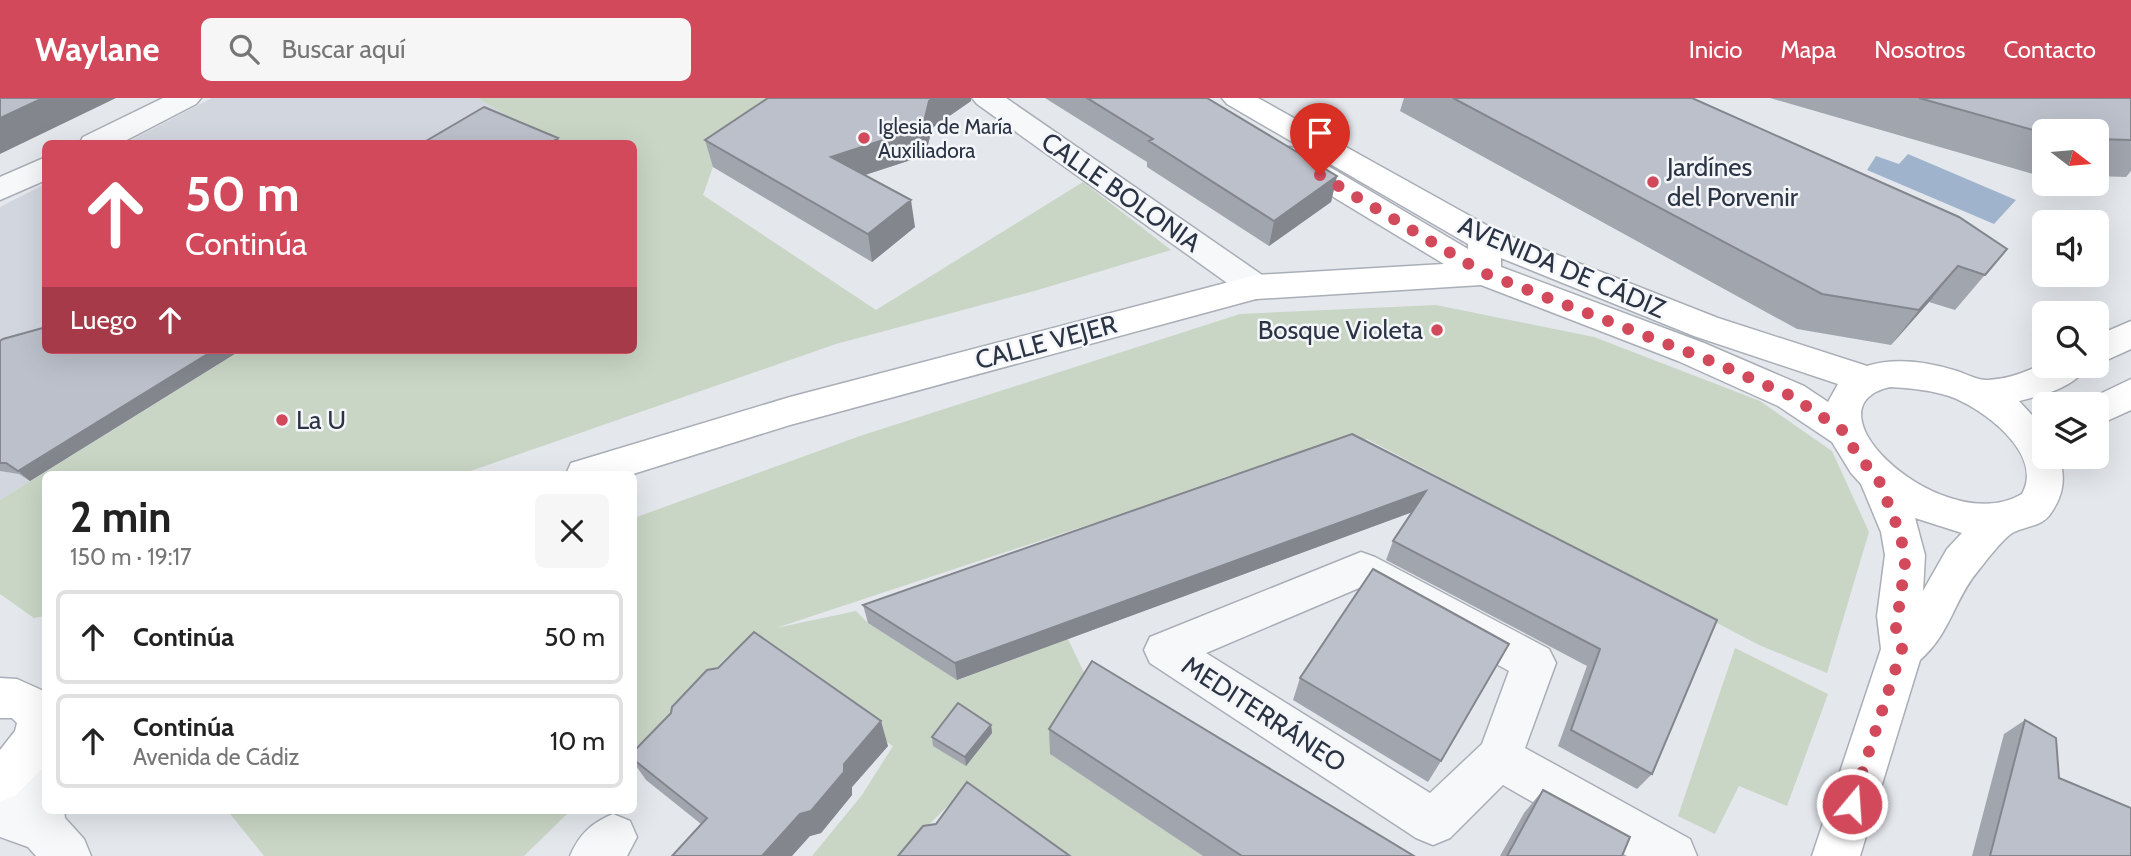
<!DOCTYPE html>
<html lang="es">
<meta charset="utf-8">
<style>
body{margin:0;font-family:Cabin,sans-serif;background:#f6f6f6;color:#222;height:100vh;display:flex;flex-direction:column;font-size:26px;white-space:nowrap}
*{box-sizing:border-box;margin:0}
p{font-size:23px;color:#767676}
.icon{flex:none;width:38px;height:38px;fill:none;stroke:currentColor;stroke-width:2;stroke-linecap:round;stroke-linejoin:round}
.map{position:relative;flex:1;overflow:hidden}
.side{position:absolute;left:42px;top:373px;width:595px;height:343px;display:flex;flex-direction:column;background:#fff;border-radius:10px;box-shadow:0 7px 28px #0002}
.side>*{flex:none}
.hud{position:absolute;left:42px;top:42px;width:595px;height:214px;border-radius:10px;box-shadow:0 7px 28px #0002;background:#d1495b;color:#fff;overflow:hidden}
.needle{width:46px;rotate:106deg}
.controls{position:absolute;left:2032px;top:21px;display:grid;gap:14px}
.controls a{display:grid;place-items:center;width:77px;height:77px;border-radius:10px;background:#fff;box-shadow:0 7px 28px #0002;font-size:35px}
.pin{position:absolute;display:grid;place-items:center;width:60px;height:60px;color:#fff;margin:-72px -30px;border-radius:50% 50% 50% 0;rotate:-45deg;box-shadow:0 0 7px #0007}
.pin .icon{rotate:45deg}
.me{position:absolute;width:77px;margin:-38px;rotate:18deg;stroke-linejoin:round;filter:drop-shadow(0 0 5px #0008)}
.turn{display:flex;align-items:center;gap:24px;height:147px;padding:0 28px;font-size:32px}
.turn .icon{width:91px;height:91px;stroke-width:2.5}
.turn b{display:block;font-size:49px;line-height:60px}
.then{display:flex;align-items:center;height:66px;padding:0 28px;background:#0003;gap:14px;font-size:26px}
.round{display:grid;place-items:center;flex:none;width:74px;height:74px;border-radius:10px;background:#f6f6f6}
.overview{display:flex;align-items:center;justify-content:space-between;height:119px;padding:0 28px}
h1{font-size:42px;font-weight:800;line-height:52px}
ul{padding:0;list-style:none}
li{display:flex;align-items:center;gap:21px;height:94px;margin:0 14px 10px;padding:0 14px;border:4px solid #e0e0e0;border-radius:10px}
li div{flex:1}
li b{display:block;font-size:26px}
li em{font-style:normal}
header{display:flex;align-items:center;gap:42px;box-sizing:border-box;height:98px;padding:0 35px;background:#d1495b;color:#fff}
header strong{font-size:33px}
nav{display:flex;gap:38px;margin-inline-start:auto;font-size:24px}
.search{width:490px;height:63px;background:#f6f6f6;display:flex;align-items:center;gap:18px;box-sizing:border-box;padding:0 24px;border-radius:10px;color:#767676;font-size:26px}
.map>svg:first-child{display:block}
.built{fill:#d2d6de}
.green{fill:#c9d6c5}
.water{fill:#9fb4cc}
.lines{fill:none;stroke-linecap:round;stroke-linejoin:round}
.street-casing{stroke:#a9aeb7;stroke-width:3}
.secondary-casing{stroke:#a9aeb7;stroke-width:3}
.street{fill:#f7f8fa;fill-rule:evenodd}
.secondary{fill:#fff;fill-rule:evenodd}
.wall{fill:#a1a5ae}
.shaded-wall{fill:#83868d}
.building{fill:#bbc0ca;stroke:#83868d;stroke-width:2}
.route{stroke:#d1495b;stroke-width:12;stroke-dasharray:0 21.6}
.poi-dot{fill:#d1495b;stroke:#f4f6f9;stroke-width:2.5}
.labels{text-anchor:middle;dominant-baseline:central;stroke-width:5;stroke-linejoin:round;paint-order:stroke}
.far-poi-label{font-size:21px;fill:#2b3445;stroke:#f4f6f9;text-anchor:start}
.poi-label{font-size:26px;fill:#2b3445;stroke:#f4f6f9;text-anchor:start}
.street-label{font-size:26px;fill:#2b3445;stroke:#f4f6f9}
</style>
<header>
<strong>Waylane</strong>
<div class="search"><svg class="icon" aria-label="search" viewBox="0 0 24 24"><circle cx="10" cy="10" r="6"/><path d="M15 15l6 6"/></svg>Buscar aquí</div>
<nav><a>Inicio</a><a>Mapa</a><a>Nosotros</a><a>Contacto</a></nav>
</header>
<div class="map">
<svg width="2131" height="758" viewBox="0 0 2131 758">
<rect width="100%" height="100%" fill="#e4e7ec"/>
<path class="built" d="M212,0H477L553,45L124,46Z
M45,86L46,252H241L0,402V109Z"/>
<path class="green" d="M477,0H815L713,69L703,97L876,212L1083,84L1171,152L1038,192L836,246L462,376H46L45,518L34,520L0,496V402L241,252H634V46L553,45Z
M1436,207L1594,239L1760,303L1832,353L1869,434L1827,575L1759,547L1367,341L1224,379L1197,391L776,530L856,513L868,525L958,582L1068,541L1091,589L1050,656L1203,758H1045L958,698L897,758H812L862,697L893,648L745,555L754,545L727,559L634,651V420L860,338L1240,216Z
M1735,550L1828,596L1787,708L1739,688L1715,736L1678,718Z
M227,712H571L524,758H264Z"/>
<path class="water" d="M1908,56L2016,102L1994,126L1867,72L1876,58L1899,66Z"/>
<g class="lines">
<defs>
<path id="street" d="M163,0H201L196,6L119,46H79L83,39Z
M972,0H1006L1268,181L1273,189L1268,197L1256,201L1244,197L977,6Z
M46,59V82L0,102V79Z
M1361,454L1375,459L1549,551L1556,565L1525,650L1690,741L1697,758H1627L1503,687L1450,740L1433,747L1416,740L1150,565L1144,552L1150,539ZM1359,490L1509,573L1482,646L1430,695L1206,555Z
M28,632L44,638L46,641V712H64L65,720L84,741L91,758H36L28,749L0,739V693L14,698L5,653L12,638Z
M613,716L630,723L637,739L627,758H570C579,737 591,725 613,716Z"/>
<path id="secondary" d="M1222,0H1258L1497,133L1718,220L1867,268C1896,259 1928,264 1957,273C1966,276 1979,283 1988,282C2007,281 2027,274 2044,265V268H2087C2076,289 2041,298 2019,303L2044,330V359H2060C2065,381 2064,396 2051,415C2043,428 2027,428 2014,434C2005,438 1985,464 1978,473C1954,501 1951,535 1920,562L1860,758H1812L1881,551L1877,518L1885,457L1881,434L1861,386L1851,375L1832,344L1778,308L1678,263L1481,187L1256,201L790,327L633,376H566L571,365L790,299L1256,177L1444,166L1279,66L1275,59L1279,52L1290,49L1301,52L1468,151V146L1227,6ZM1501,160L1694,238L1838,286L1828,304L1804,288L1704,245L1501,169ZM1890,289C1910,290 1930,292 1949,298C1981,309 2045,355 2022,396C1945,442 1799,310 1890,289ZM1915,420L1962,435L1947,451L1923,493L1925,457Z
M2131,223V251L2096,267V238Z
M2131,281V312L2096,328V306H2082L2083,304Z
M0,580L17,581L46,594V666L16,697L0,704V652L15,633L17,625L12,620H0Z"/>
</defs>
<use href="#street" class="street-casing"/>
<use href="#secondary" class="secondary-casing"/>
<use href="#street" class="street"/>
<use href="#secondary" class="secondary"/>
</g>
<path class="wall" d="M1045,0H1207L1337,78L1331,104L1269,148L1147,69V64Z
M1404,0H1692L2007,151L1955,212L1929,204L1891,247L1797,231L1400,13Z
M1770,0H2131V73L2126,79L2096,78V33H2044V77L2033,76Z
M971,3L932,30L927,51L917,60L865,77L915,129L872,164L713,69L705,42Z
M0,243L46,252H241L30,383L19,376L0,373Z
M1352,336L1717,522L1652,676L1637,691L1558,648L1587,568L1386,462L1393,443L1412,414L957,582L868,525L863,507Z
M1300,580L1441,663L1428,684L1293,602Z
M2025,622L2059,680L2131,758H1972L2004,636Z
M991,627L992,635L966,668L933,648L932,639Z
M1049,631L1414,758H1203L1050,656Z
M888,648L852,689V697L821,735L810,738L701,726L646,682L634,665V653Z
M1543,692L1622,758H1500L1524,715Z"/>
<path class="shaded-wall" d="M43,0H116L0,56V20Z
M933,0H971V3L932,30L927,51L917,60L837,86L831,59Z
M558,40L560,46H549Z
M1337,78L1331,104L1269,148L1274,123Z
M911,102L915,129L872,164L868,136Z
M1958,168L1929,204L1891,247L1919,212Z
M214,252H241L30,383L18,373Z
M1426,393L1418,412L957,582L955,565Z
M881,623L888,648L852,689V697L821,735L810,738L792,758H762Z
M991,627L992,635L966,668L965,659Z"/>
<path class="building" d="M0,0H43L0,20Z
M768,0H933L929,3L924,24L914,32L831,59L911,102L868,136L705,42Z
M1087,0H1207L1337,78L1274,123L1149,43L1153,41Z
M1453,0H1692L1959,119L2007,151L1985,177L1958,168L1919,212L1822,196Z
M1919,0H2131V42L2096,41V33H2044V35Z
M484,9L558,40L549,46H430L426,43Z
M46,229V252H214L18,373L6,365H0V243L3,241Z
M1352,336L1717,522L1652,676L1571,632L1600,551L1393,443L1426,393L955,565L863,507Z
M1373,471L1509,546L1441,663L1300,580Z
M754,534L881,623L844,666V674L811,713L800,716L762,758H672L707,720L634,662V653L671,615L672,609L707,572L718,570Z
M1092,563L1414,758H1242L1049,631Z
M958,605L991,627L965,659L932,639Z
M2025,622L2056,640L2059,680L2131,710V758H1990Z
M967,684L1070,758H898L923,728L936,726Z
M1543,692L1630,739L1622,758H1507Z"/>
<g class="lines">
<path class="route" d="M1320,77L1484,175L1716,265L1791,298L1845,334L1857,357L1878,380L1901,438L1905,467L1896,530L1902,551L1852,706"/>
</g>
<g class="poi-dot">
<circle cx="864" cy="40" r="7"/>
<circle cx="1653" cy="84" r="7"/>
<circle cx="1437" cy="232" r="7"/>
<circle cx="282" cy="322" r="7"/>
</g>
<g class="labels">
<g class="far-poi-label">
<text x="878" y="28">Iglesia de María<tspan x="878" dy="24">Auxiliadora</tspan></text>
</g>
<g class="poi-label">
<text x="1667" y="69">Jardínes<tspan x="1667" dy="30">del Porvenir</tspan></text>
<text x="1423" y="232" text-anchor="end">Bosque Violeta</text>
<text x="296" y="322">La U</text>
</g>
<g class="street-label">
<text transform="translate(1121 94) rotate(35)">CALLE BOLONIA</text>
<text transform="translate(1562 169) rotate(23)">AVENIDA DE CÁDIZ</text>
<text transform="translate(1046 244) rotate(-15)">CALLE VEJER</text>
<text transform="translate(1264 616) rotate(33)">MEDITERRÁNEO</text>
</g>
</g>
</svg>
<div class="controls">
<a><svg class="needle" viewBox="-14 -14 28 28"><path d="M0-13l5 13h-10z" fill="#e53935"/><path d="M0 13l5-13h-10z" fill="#767676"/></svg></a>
<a><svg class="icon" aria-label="sound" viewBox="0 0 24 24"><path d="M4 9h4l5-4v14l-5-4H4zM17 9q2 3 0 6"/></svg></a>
<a><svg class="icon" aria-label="search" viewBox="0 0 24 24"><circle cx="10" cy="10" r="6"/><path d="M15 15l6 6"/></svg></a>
<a><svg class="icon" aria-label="layers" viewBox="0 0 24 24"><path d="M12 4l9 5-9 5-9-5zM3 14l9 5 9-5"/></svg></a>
</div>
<div class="pin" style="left:1320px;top:77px;background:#d93025"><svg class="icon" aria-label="arrive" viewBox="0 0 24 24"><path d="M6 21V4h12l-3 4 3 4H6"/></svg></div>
<svg class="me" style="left:1852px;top:706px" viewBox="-20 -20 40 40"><circle r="17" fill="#d1495b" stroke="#fff" stroke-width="3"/><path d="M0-11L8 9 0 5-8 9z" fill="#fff"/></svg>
<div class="hud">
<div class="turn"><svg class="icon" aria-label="ahead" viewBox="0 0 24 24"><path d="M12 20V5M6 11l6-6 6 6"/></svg><div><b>50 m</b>Continúa</div></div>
<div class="then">Luego<svg class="icon" aria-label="ahead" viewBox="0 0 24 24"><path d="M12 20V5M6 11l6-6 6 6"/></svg></div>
</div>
<section class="side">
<div class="overview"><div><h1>2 min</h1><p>150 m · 19:17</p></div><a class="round"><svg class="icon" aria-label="close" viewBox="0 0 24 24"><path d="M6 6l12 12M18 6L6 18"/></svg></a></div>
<ul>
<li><svg class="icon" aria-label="ahead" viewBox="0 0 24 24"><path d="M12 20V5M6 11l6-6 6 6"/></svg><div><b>Continúa</b></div><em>50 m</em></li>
<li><svg class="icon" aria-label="ahead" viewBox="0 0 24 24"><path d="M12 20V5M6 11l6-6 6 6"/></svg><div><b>Continúa</b><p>Avenida de Cádiz</p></div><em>10 m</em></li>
</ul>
</section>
</div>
